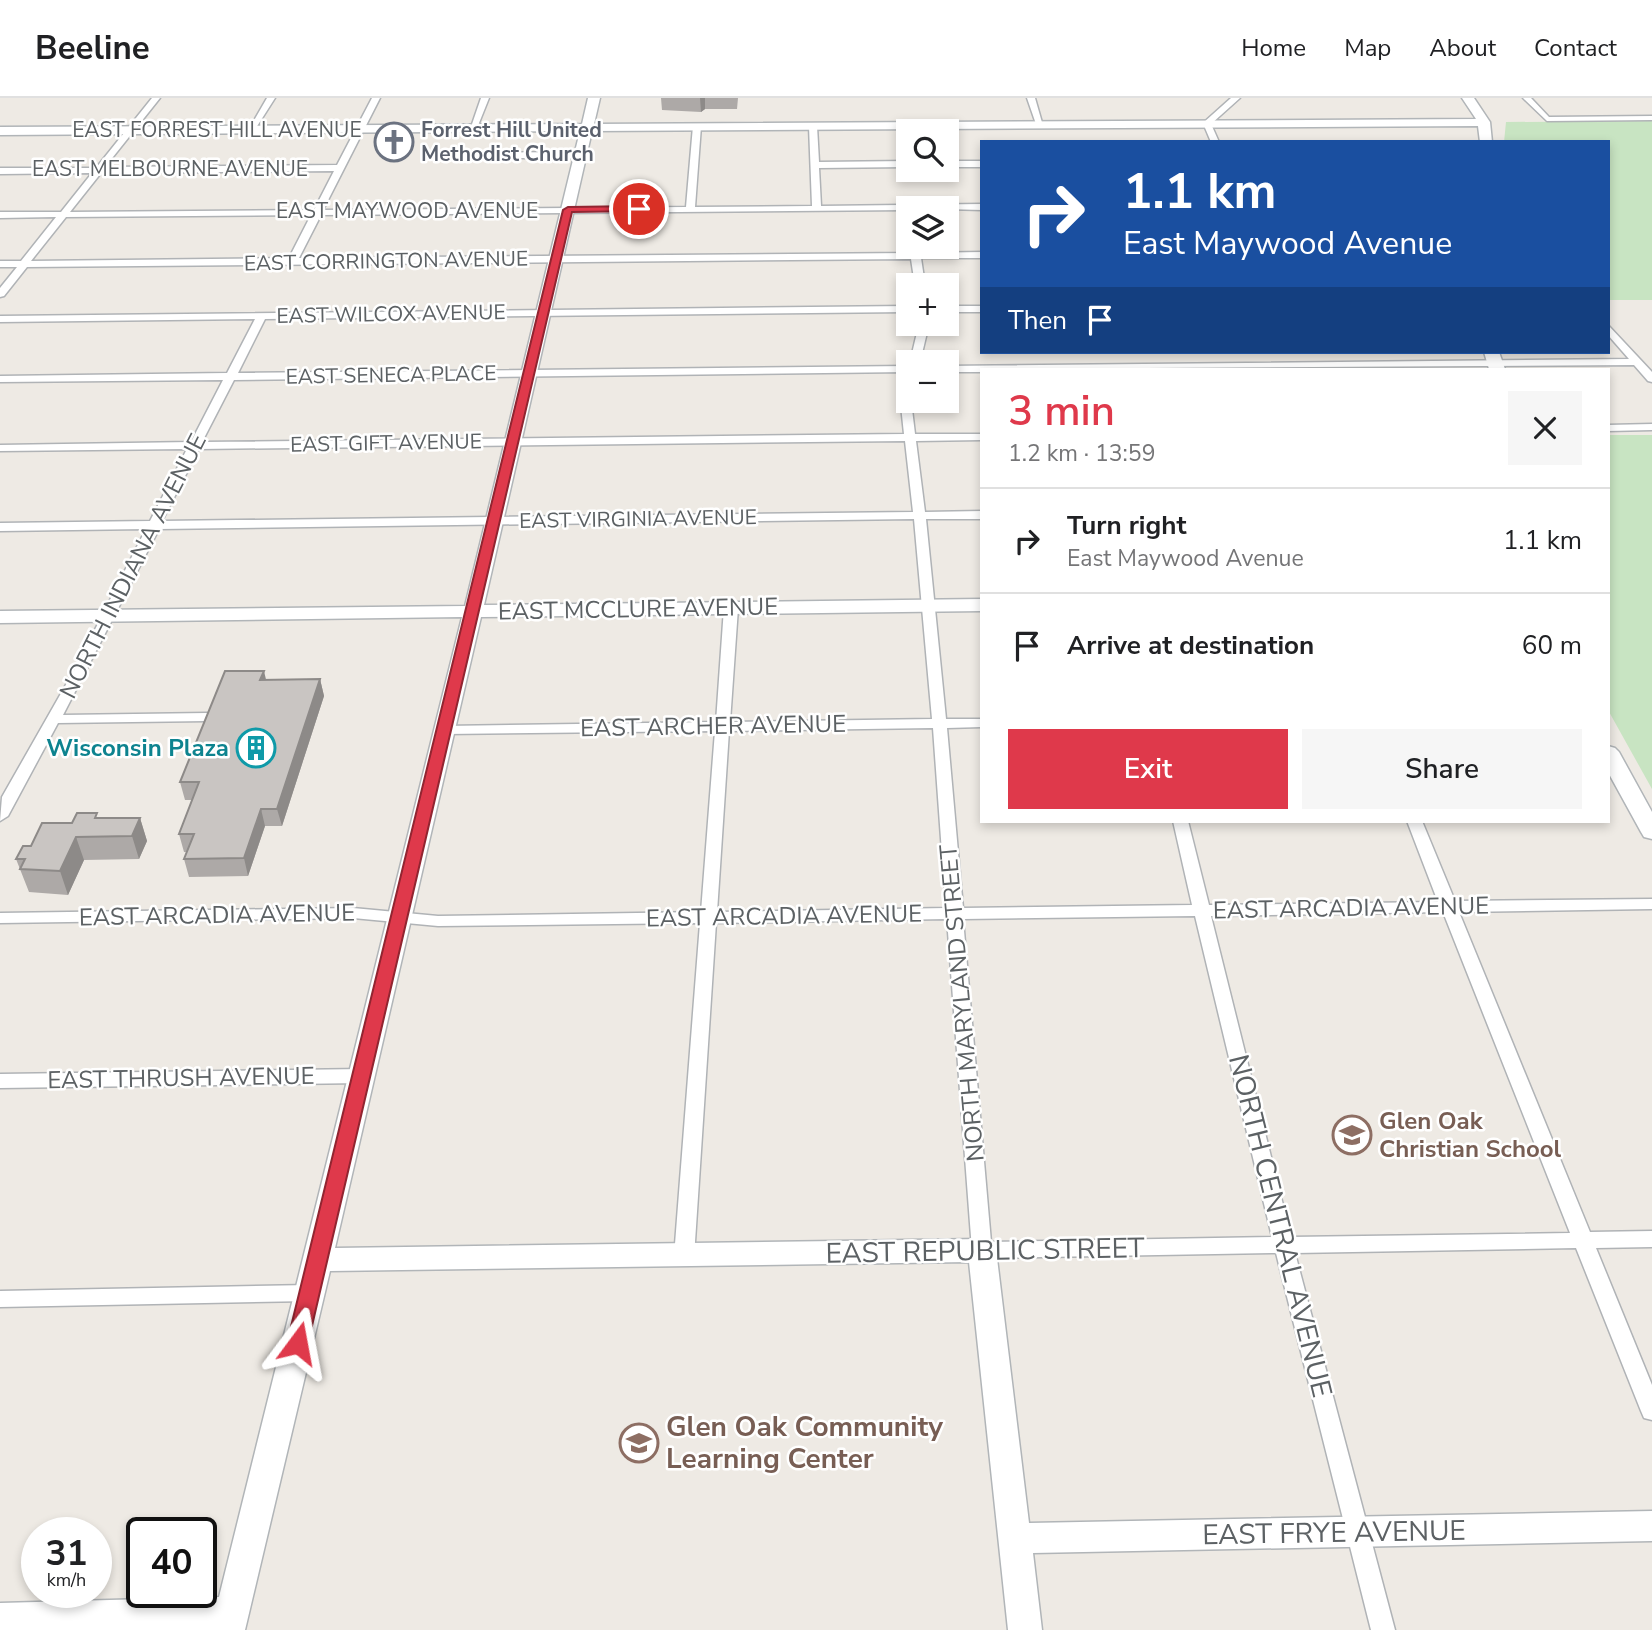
<!DOCTYPE html>
<meta charset="utf-8">
<style>
body{margin:0;font-family:"Nunito Sans",sans-serif;background:#f6f6f6;color:#202124;height:100vh;display:flex;flex-direction:column;font-size:26px;white-space:nowrap}
*{box-sizing:border-box;margin:0}
p{font-size:23px;color:#757577}
.icon{flex:none;width:38px;height:38px;fill:none;stroke:currentColor;stroke-width:2;stroke-linecap:round;stroke-linejoin:round}
.map{position:relative;flex:1;overflow:hidden}
.sheet{position:absolute;left:980px;top:270px;width:630px;height:455px;display:flex;flex-direction:column;background:#fff;border-radius:0px;box-shadow:0 4px 10px #0003}
.sheet>*{flex:none}
.guide{position:absolute;left:980px;top:42px;width:630px;height:214px;border-radius:0px;box-shadow:0 4px 10px #0003;background:#1a4fa0;color:#fff;overflow:hidden}
.controls{position:absolute;left:896px;top:21px;display:grid;gap:14px}
.controls a{display:grid;place-items:center;width:63px;height:63px;border-radius:0px;background:#fff;box-shadow:0 4px 10px #0003;font-size:35px}
.speed{position:absolute;left:21px;top:1419px;display:flex;gap:14px;font-size:35px;font-weight:700;text-align:center}
.speed>*{display:grid;place-content:center;width:91px;height:91px;border-radius:50%;background:#fff;box-shadow:0 4px 10px #0003;line-height:1}
.speed small{font-size:18px;font-weight:400}
.speed .limit{border:4px solid #111;border-radius:10px;background:#fff;color:#111}
.pin{position:absolute;display:grid;place-items:center;width:60px;height:60px;color:#fff;margin:-30px;border:4px solid #fff;border-radius:50%;box-shadow:0 2px 7px #0007}
.me{position:absolute;width:77px;margin:-38px;rotate:13deg;stroke-linejoin:round;filter:drop-shadow(0 0 5px #0008)}
.turn{display:flex;align-items:center;gap:24px;height:147px;padding:0 28px;font-size:32px}
.turn .icon{width:91px;height:91px;stroke-width:2.5}
.turn b{display:block;font-size:49px;line-height:60px}
.then{display:flex;align-items:center;height:66px;padding:0 28px;background:#0003;gap:14px;font-size:26px}
.round{display:grid;place-items:center;flex:none;width:74px;height:74px;border-radius:0px;background:#f6f6f6}
.headline{display:flex;align-items:center;justify-content:space-between;height:119px;padding:0 28px}
h1{font-size:42px;font-weight:600;line-height:52px;color:#df394b}
.cta{display:flex;gap:14px;margin-top:auto;padding:14px 28px}
.cta a{flex:1;height:80px;border-radius:0px;background:#df394b;color:#fff;font-size:28px;font-weight:600;line-height:80px;text-align:center}
.cta a+a{background:#f6f6f6;color:#202124}
ul{padding:0;list-style:none}
li{display:flex;align-items:center;gap:21px;height:105px;padding:0 28px;border-top:2px solid #e0e0e0}
li div{flex:1}
li b{display:block;font-size:26px}
li em{font-style:normal}
header{display:flex;align-items:center;gap:42px;box-sizing:border-box;height:98px;padding:0 35px;background:#fff;border-bottom:2px solid #e0e0e0}
header strong{font-size:33px}
nav{display:flex;gap:38px;margin-inline-start:auto;font-size:24px}
.map>svg:first-child{display:block}
.green{fill:#c8e4c2}
.lines{fill:none;stroke-linecap:round;stroke-linejoin:round}
.street-casing{stroke:#b0b3b6;stroke-width:3}
.secondary-casing{stroke:#b1b5b8;stroke-width:3}
.street{fill:#fff;fill-rule:evenodd}
.secondary{fill:#fff;fill-rule:evenodd}
.wall{fill:#ada9a7}
.shaded-wall{fill:#8d8a88}
.building{fill:#c9c5c2;stroke:#8d8a88;stroke-width:2}
.route{fill:#df394b;stroke:#912531;stroke-width:2}
.labels{text-anchor:middle;dominant-baseline:central;stroke-width:5;stroke-linejoin:round;paint-order:stroke}
.far-street-label{font-size:21px;fill:#5c6164;stroke:#fff}
.far-worship-label{font-size:21px;font-weight:bold;fill:#5b616d;stroke:#fff;text-anchor:start}
.street-label{font-size:24px;fill:#5c6164;stroke:#fff}
.culture-label{font-size:24px;font-weight:bold;fill:#0d838f;stroke:#fff;text-anchor:end}
.education-label{font-size:24px;font-weight:bold;fill:#785e54;stroke:#fff;text-anchor:start}
.near-street-label{font-size:28px;fill:#5c6164;stroke:#fff}
.near-education-label{font-size:28px;font-weight:bold;fill:#785e54;stroke:#fff;text-anchor:start}
</style>
<header>
<strong>Beeline</strong>
<nav><a>Home</a><a>Map</a><a>About</a><a>Contact</a></nav>
</header>
<div class="map">
<svg width="1652" height="1532" viewBox="0 0 1652 1532">
<rect width="100%" height="100%" fill="#eeeae4"/>
<path class="green" d="M1652,23V202H1608V44H1504L1506,24Z
M1608,337H1652V691L1608,612Z"/>
<g class="lines">
<defs>
<path id="street" d="M152,0H160L105,69L337,67L372,0H380L323,112L686,109L693,28L697,26L701,28L695,109L812,108L809,28L813,26L817,28L819,64L908,63V69L819,70L821,108L982,106V112L908,110V112L321,117L299,160L910,155L909,149H919L920,155L982,154V160H921L925,187H915L911,161L27,169L4,198L0,199V190L17,169H0V163H21L56,119L0,120V114H61L92,75L0,76V70H96ZM334,73L314,112L70,114L101,75ZM311,117L289,160L31,163L66,119Z
M267,0H275L254,33H248Z
M481,0H489L477,30L470,32Z
M1027,0H1035L1043,28L1036,26Z
M1231,0H1240L1211,26L1219,44H1211L1203,25Z
M1523,0H1531L1549,19L1652,18V22L1547,23Z
M450,55L580,54L584,57L580,60H447L446,58Z
M947,63H982V69H947Z
M908,208V214L265,221L238,275L908,268V274L234,282L202,344L904,336L900,298L903,278L908,275V303H911L915,336H982V342L916,343L925,414L982,413V421H926L946,621H982V629L947,630L963,810L1192,807L1173,723H1188L1209,807L1438,804L1407,723H1422L1455,803L1652,801V811L1459,814L1590,1134L1652,1133V1149L1596,1150L1652,1287V1322L1644,1320L1641,1313L1576,1150L1295,1155L1395,1532H1371L1276,1155L982,1160L975,1158L972,1152L947,821L716,825L694,1159L691,1165L684,1167L677,1165L674,1159L700,825L438,828L353,820L0,825V815L353,810L438,818L701,814L715,633L445,636L438,632L445,628L716,624L724,510L731,506L738,510L730,624L932,621L914,421L159,431L63,617L207,615L214,619L207,623L58,625L8,718L0,723L2,699L76,569L146,431L0,433V425L150,423L187,351L0,353V347L191,344L223,282L0,284V278L227,275L255,221L0,224V218ZM905,343L913,414L162,423L199,351ZM933,630L946,810L717,814L729,633ZM1443,814L1570,1135L1291,1139L1211,818ZM1195,818L1272,1139L991,1144L963,821Z
M947,208H982V214H947Z
M919,226H929L920,264H910Z
M1608,227L1652,274V284L1648,283L1634,267L982,271V274H947V268L1629,261L1608,237Z
M1652,326V332L1608,333V327Z
M363,971L369,973L372,978L369,983L363,985L0,990V976Z
M309,1187L316,1189L319,1195L316,1201L309,1203L0,1209V1193Z"/>
<path id="secondary" d="M588,0H600L594,26L1476,21L1462,0H1474L1490,24L1492,44H1480L1478,28L592,33L484,507L982,501V513L481,519L335,1150L982,1141L992,1144L996,1152L1029,1425L1652,1413V1443L1033,1455L1042,1532H1008L969,1164L330,1173L245,1532H0V1505L219,1499L462,519L0,525V513L465,508L580,33L0,37V29L582,26Z
M1484,254H1499L1505,271H1489Z
M1608,648L1615,650L1619,654L1652,714V741L1644,739L1641,734L1608,674Z"/>
</defs>
<use href="#street" class="street-casing"/>
<use href="#secondary" class="secondary-casing"/>
<use href="#street" class="street"/>
<use href="#secondary" class="secondary"/>
</g>
<path class="wall" d="M661,0H738L737,11H705L701,14L662,12Z
M320,581L324,598L282,728H265L248,778L189,779L184,761L187,754H184L179,736L192,702H185L180,684L266,582Z
M98,720H140L147,743L139,761L84,762L68,797L29,794L16,761L31,748L72,725Z"/>
<path class="shaded-wall" d="M700,0H705V11L701,14Z
M264,573L268,590L260,582Z
M320,581L324,598L282,728L277,711Z
M261,711L265,728L248,778L244,760Z
M140,720L147,743L139,761L132,738Z
M76,739L84,762L68,797L60,773Z"/>
<path class="building" d="M225,573H264L260,582L320,581L277,711H261L244,760L184,761L194,736H179L199,684H180Z
M77,715H97L95,720H140L132,738L76,739L60,773L20,771L25,761H16L23,748H31L42,725H72Z"/>
<path class="route" d="M639,108L643,109V113L572,114L308,1245L305,1252L298,1254L290,1252L287,1245L563,112L568,109Z"/>
<defs>
<symbol id="church-ring" viewBox="-11 -11 22 22"><circle r="9.5" fill="#fff" stroke="#6b7280" stroke-width="1.5"/><path d="M-1.2-6h2.4v3.5h3.3v2.4h-3.3V6h-2.4V-.1h-3.3v-2.4h3.3Z" fill="#6b7280"/></symbol>
<symbol id="building-ring" viewBox="-11 -11 22 22"><circle r="9.5" fill="#fff" stroke="#0f9aa8" stroke-width="1.5"/><path d="M-4-6H4V6H1V3H-1V6H-4ZM-2.5-4.3h1.7v1.8h-1.7ZM.8-4.3h1.7v1.8H.8ZM-2.5-1h1.7V.8h-1.7ZM.8-1h1.7V.8H.8Z" fill="#0f9aa8"/></symbol>
<symbol id="school-ring" viewBox="-11 -11 22 22"><circle r="9.5" fill="#fff" stroke="#8d6e63" stroke-width="1.5"/><path d="M0-5L7-2L0 1L-7-2ZM-4 1L0 2.5L4 1V4Q0 6-4 4Z" fill="#8d6e63"/></symbol>
</defs>
<g fill-rule="evenodd">
<use href="#church-ring" x="372" y="22" width="44" height="44"/>
<use href="#building-ring" x="234" y="628" width="44" height="44"/>
<use href="#school-ring" x="1330" y="1015" width="44" height="44"/>
<use href="#school-ring" x="617" y="1323" width="44" height="44"/>
</g>
<g class="labels">
<g class="far-street-label">
<text x="217" y="32">EAST FORREST HILL AVENUE</text>
<text x="170" y="71">EAST MELBOURNE AVENUE</text>
<text x="407" y="113">EAST MAYWOOD AVENUE</text>
<text transform="translate(386 163) rotate(-1)">EAST CORRINGTON AVENUE</text>
<text transform="translate(391 216) rotate(-1)">EAST WILCOX AVENUE</text>
<text transform="translate(391 277) rotate(-1)">EAST SENECA PLACE</text>
<text transform="translate(386 345) rotate(-1)">EAST GIFT AVENUE</text>
<text transform="translate(638 421) rotate(-1)">EAST VIRGINIA AVENUE</text>
</g>
<g class="far-worship-label">
<text x="421" y="32">Forrest Hill United<tspan x="421" dy="24">Methodist Church</tspan></text>
</g>
<g class="street-label">
<text transform="translate(133 468) rotate(-63)">NORTH INDIANA AVENUE</text>
<text transform="translate(638 511) rotate(-1)">EAST MCCLURE AVENUE</text>
<text transform="translate(713 628) rotate(-1)">EAST ARCHER AVENUE</text>
<text transform="translate(1351 810) rotate(-1)">EAST ARCADIA AVENUE</text>
<text transform="translate(217 817) rotate(-1)">EAST ARCADIA AVENUE</text>
<text transform="translate(784 818) rotate(-1)">EAST ARCADIA AVENUE</text>
<text transform="translate(962 905) rotate(-95)">NORTH MARYLAND STREET</text>
<text transform="translate(181 980) rotate(-1)">EAST THRUSH AVENUE</text>
</g>
<g class="culture-label">
<text x="229" y="650">Wisconsin Plaza</text>
</g>
<g class="education-label">
<text x="1379" y="1023">Glen Oak<tspan x="1379" dy="28">Christian School</tspan></text>
</g>
<g class="near-street-label">
<text transform="translate(1280 1128) rotate(76)">NORTH CENTRAL AVENUE</text>
<text transform="translate(985 1153) rotate(-1)">EAST REPUBLIC STREET</text>
<text transform="translate(1334 1435) rotate(-1)">EAST FRYE AVENUE</text>
</g>
<g class="near-education-label">
<text x="666" y="1329">Glen Oak Community<tspan x="666" dy="32">Learning Center</tspan></text>
</g>
</g>
</svg>
<div class="controls">
<a><svg class="icon" aria-label="search" viewBox="0 0 24 24"><circle cx="10" cy="10" r="6"/><path d="M15 15l6 6"/></svg></a>
<a><svg class="icon" aria-label="layers" viewBox="0 0 24 24"><path d="M12 4l9 5-9 5-9-5zM3 14l9 5 9-5"/></svg></a>
<a>+</a>
<a>−</a>
</div>
<div class="speed"><div>31<small>km/h</small></div><div class="limit">40</div></div>
<div class="pin" style="left:639px;top:111px;background:#d93025"><svg class="icon" aria-label="arrive" viewBox="0 0 24 24"><path d="M6 21V4h12l-3 4 3 4H6"/></svg></div>
<svg class="me" style="left:298px;top:1245px" viewBox="-20 -20 40 40"><path d="M0-17L14 15 0 8-14 15z" fill="#df394b" stroke="#fff" stroke-width="4"/></svg>
<div class="guide">
<div class="turn"><svg class="icon" aria-label="right" viewBox="0 0 24 24"><path d="M7 20v-9h11M14 6l5 5-5 5"/></svg><div><b>1.1 km</b>East Maywood Avenue</div></div>
<div class="then">Then<svg class="icon" aria-label="arrive" viewBox="0 0 24 24"><path d="M6 21V4h12l-3 4 3 4H6"/></svg></div>
</div>
<section class="sheet">
<div class="headline"><div><h1>3 min</h1><p>1.2 km · 13:59</p></div><a class="round"><svg class="icon" aria-label="close" viewBox="0 0 24 24"><path d="M6 6l12 12M18 6L6 18"/></svg></a></div>
<ul>
<li><svg class="icon" aria-label="right" viewBox="0 0 24 24"><path d="M7 20v-9h11M14 6l5 5-5 5"/></svg><div><b>Turn right</b><p>East Maywood Avenue</p></div><em>1.1 km</em></li>
<li><svg class="icon" aria-label="arrive" viewBox="0 0 24 24"><path d="M6 21V4h12l-3 4 3 4H6"/></svg><div><b>Arrive at destination</b></div><em>60 m</em></li>
</ul>
<div class="cta"><a>Exit</a><a>Share</a></div>
</section>
</div>
